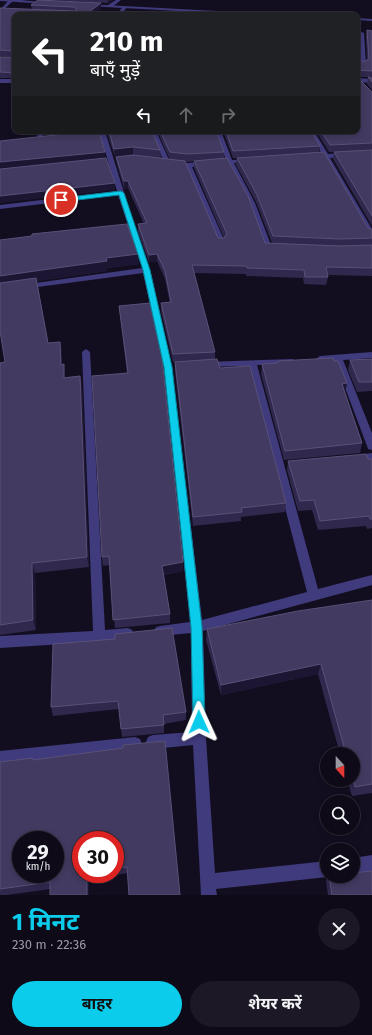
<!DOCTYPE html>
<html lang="hi">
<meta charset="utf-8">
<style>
body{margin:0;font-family:"Fira Sans","Noto Sans Devanagari",sans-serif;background:#1c1825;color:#f1f3f6;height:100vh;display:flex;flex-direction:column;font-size:15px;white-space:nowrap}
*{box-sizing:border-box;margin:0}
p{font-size:13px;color:#9b9aa2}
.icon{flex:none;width:22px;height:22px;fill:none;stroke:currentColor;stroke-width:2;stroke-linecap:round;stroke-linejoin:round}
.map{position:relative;height:895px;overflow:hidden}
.details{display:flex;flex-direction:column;background:#0e0a18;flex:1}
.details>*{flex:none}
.hud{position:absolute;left:12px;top:12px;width:348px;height:122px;border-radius:8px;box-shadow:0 2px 6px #0003,0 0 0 1px #2e2b37;background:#202124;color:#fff;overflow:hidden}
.needle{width:26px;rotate:159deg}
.tools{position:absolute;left:320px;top:747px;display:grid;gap:8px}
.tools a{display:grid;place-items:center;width:40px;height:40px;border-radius:50%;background:#0e0a18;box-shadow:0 2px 6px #0003,0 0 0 1px #2e2b37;font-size:20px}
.speed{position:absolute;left:12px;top:831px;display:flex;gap:8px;font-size:20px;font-weight:700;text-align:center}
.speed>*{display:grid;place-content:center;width:52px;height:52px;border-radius:50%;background:#0e0a18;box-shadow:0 2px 6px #0003,0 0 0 1px #2e2b37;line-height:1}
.speed small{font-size:10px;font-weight:400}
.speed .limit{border:6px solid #d22;background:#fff;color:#111}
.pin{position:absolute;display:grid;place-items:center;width:34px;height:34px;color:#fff;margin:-17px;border:2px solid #fff;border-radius:50%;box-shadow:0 1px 4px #0007}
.me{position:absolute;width:44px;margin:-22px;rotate:359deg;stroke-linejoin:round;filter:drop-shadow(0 0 3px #0008)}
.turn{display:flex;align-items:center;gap:14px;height:84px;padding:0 12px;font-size:18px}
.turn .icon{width:52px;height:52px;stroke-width:2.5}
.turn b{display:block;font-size:28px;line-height:34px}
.lanes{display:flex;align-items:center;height:38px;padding:0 12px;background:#0003;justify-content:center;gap:20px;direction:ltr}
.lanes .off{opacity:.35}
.round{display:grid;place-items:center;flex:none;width:42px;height:42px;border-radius:21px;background:#1c1825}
.headline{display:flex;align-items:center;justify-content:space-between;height:68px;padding:0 12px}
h1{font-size:24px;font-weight:700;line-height:30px;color:#0cccec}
.cta{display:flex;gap:8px;margin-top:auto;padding:8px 12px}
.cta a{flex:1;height:46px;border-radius:24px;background:#0cccec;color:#111;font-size:16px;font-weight:700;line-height:46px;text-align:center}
.cta a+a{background:#1c1825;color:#f1f3f6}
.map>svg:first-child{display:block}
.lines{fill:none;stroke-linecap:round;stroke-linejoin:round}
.minor{fill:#403b7c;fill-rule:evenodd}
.tertiary{fill:#403b7c;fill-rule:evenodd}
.wall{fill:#30284d;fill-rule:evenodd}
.shaded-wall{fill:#1d1633}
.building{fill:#423a60;stroke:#595179;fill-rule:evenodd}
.route{fill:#0cccec;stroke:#088599}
</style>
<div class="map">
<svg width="372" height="895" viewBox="0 0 372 895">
<rect width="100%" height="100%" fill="#120e20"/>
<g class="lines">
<path class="minor" d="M9,0L13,1L0,13V10Z
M116,0H121L112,7H108V5Z
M123,6L127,7L121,15H117Z
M362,32L364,33L366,65L363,67L360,65V33Z
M357,78L372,79V83L357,82Z
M0,79H15V83H0Z
M37,131H43V140L38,139Z
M99,131H105L135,228L150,270L172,367L202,620L307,592L248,366L203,367L202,365L203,363L206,362L293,359L294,361L293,363L290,364L257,365L318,589L372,575V585L203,631L206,738L215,873L327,861V876H329L327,877L216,889L217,895H201L193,745L153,749L148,747L146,742L148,737L153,735L192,732L191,633L160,636L156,635L154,631L156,627L160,626L190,622L164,367L143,273L0,292V288L142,268L118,195L0,209V205L117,191Z
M150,131H156L170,162L188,163L226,160L215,131H221L232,160L252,159V161L250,162L234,163L255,203L271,245L279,246V250L268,249L264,247L249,203L228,164L192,167L225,242L224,244H218L185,167L165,164Z
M308,131H314L328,154L372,151V155L330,158L372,229V237L368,235L324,158L312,159L309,157L312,155L322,154Z
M86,349L90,352L105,630L128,628L132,630L134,634L132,638L128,640L0,648V636L93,631L82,352Z
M372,352V358L343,360L372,433V450L368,449L367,446L335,361L320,362L316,359L320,356Z
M372,453V461L355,463L351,462L350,459L351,456Z
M135,737L140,739L142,744L140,749L135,751L0,765V751Z
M372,855V871L353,874V858Z"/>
<path class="tertiary" d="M0,0H21L51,3L49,4L0,1Z
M85,4L277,14L279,15H252L87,6Z
M357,18L372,19V21L357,20Z"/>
</g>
<path class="wall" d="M51,0H113L108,3Z
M31,5L101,8L96,12L15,56H0V8L32,10Z
M367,30L372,31V77H357L359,59L363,62L367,59L366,36Z
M0,57H15V78H0Z
M368,77L372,78V90L367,84Z
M372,92V226L333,159L334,152H336H329L316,131H357Z
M108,131H152L160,150L161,158L170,160L157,131H216L224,152V159L265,243H272L256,202L236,165L237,158H233L223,131H311L320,146L319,153L368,228L372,230V276L327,275L328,277L326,285L304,284L303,278L246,276V274L194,273L215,352V359L220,368L286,503L285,512L241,517V521L193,526L175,371V362H173L161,311V303H170L165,279L157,261L149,262L138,232V224H144L128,188L124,189L117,164L116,157H115L108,136ZM181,161L188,162L194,161V168L224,238H218Z
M0,240L139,264L107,268V271L37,281L48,343L60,342L62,352V365L64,364L65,377L80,376L82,386L89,567L35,573L36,630L0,635V363L5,362Z
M119,306L183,562V571L164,575L170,614V623L115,628L109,565L103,566L102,557L127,373Z
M372,359V391L357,392L348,370L350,360Z
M278,361H334L347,383L345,393L362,443L360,453L284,460L261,374L262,364L277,363Z
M368,459H372V528L367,529L366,526L318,530L312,510L298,511L287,470L288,461Z
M372,600V793L352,796L347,780H353V754H340L318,674L221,695L206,640L207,629Z
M53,644L186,712V720L164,724V733L122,737L119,709L53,716L51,707Z
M123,748L128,873L89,879V895H50V889L7,895H0V762L34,760ZM115,840V874H81Z
M328,876H353L372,895H328L326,881Z"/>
<path class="shaded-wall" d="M108,0H113L108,3Z
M101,3V8L92,15L89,12Z
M51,131H89L51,135Z
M133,147V156L115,157L114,149Z
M105,152V159L0,168V162Z
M124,181H128V188L124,189Z
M115,183V190L0,203V196Z
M138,254L139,264L107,268V271L37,281L0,286V276L106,258Z
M157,254V261L149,262V255Z
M60,342L62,352V375L61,365Z
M64,364L65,375V388L64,378Z
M80,376L82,386L89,567L87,557Z
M347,383L345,393L342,384Z
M183,562V571L162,575V566Z
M32,563L35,573L36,630L33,620Z
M321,664L318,674L221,695V685Z
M87,874L89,879V895H87Z"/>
<path class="building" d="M38,0L101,3L89,12L132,15H15V56L14,51L0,50V8L75,11L77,10L74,7L31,5Z
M357,30H359V59L363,62L369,59L367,30L372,31V71L358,70L357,71Z
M0,57H15V73L0,72Z
M357,77L372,92V143L330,145L321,131H357Z
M368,77L372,78V82Z
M92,131H99L105,152L0,162V141Z
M109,131H152L160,150L133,147L114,149Z
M160,131H216L224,152L188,154L170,152Z
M226,131H311L320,146L233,151Z
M372,150V216L334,152Z
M324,152L368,228L372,230V238L340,239L273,236L257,195L237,158Z
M133,155L185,161L218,238H224L227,234L194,161L227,158L248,196L265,243L340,246L372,245V268L326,267L328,277H305L304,270L247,268V266L192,265L215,352L173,354L161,303L171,302L165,271L157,254L149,255L138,224L147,223L128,181H124L116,157Z
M106,158L115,183L0,196V169Z
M127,224L138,254L106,258L107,261L35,271L0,276V240L32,236V234Z
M36,278L48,343L60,342L61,365L64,364V378L80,376L87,557L32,563L33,620L0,625V363L5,362L0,331V283Z
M150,303L162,358L183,562L162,566L170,614L113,620L109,556L102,557L92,376L128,373L119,306Z
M333,358L334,361H338L347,383L342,384L362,443L285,451L262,364L278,363V361Z
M217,359L220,368L250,366L286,503L241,508L242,512L193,517L175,362Z
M372,359V382H359L350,360Z
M366,454L368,459H372V519H370L369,516L320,521L314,500L300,501L288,461Z
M372,600V784L355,787L353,778V754H346L321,664L221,685L207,629L298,611Z
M172,628L186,712L163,715L164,725L121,729L118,701L51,707L53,644L115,639V634Z
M165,741L180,895H129L127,867L115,868V840H81V874H87V895H50V882L0,889V762L33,758V760L123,748V745ZM21,840H55V874H21Z
M372,871V895H332L329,876H353V873Z"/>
<path class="route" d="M121,191L124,193L150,270L172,367L202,627L205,722L203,726L199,728L195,726L193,722L191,627L164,367L143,270L119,195L61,202L58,200L61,198Z"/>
</svg>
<div class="tools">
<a><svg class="needle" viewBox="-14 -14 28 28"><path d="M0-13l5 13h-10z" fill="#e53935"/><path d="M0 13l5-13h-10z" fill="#9b9aa2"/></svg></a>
<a><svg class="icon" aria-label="search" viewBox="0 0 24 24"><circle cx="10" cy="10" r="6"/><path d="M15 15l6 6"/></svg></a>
<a><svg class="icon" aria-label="layers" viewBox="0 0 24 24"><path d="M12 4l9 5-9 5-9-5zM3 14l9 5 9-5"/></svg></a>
</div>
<div class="speed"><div>29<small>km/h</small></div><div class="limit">30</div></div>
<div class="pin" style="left:61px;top:200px;background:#d93025"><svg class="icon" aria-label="arrive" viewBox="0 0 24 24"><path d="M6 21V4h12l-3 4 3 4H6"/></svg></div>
<svg class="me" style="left:199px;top:722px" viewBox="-20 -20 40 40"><path d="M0-17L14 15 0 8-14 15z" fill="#0cccec" stroke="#fff" stroke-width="4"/></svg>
<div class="hud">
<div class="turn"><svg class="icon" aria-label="left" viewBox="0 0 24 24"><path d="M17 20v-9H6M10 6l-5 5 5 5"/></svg><div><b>210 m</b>बाएँ मुड़ें</div></div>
<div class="lanes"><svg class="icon" aria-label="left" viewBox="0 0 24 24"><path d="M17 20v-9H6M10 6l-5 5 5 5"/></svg><svg class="icon off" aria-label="ahead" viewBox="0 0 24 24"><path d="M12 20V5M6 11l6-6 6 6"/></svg><svg class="icon off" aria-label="right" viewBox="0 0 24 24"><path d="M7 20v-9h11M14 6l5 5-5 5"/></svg></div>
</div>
</div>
<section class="details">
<div class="headline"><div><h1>1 मिनट</h1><p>230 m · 22:36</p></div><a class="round"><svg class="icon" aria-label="close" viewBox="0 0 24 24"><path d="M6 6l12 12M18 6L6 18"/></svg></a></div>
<div class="cta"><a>बाहर</a><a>शेयर करें</a></div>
</section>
